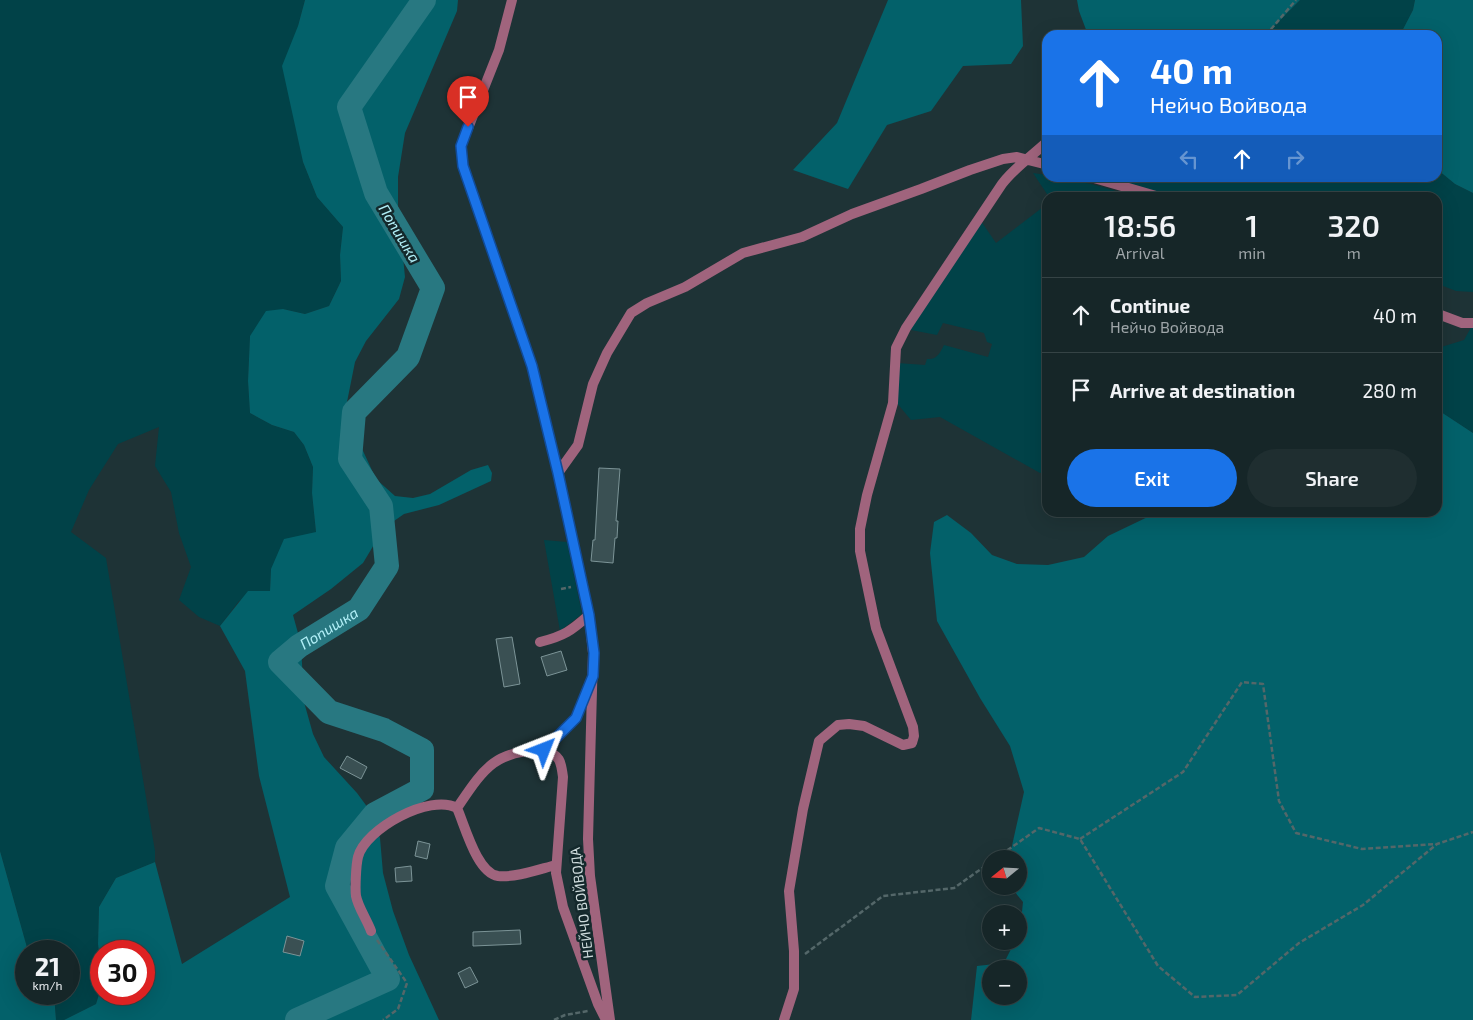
<!DOCTYPE html>
<meta charset="utf-8">
<style>
body{margin:0;font-family:"Exo 2",sans-serif;background:#1f2e30;color:#f1f3f6;height:100vh;display:flex;flex-direction:column;font-size:19px;white-space:nowrap}
*{box-sizing:border-box;margin:0}
p{font-size:16px;color:#9ea5a8}
.icon{flex:none;width:28px;height:28px;fill:none;stroke:currentColor;stroke-width:2;stroke-linecap:round;stroke-linejoin:round}
.map{position:relative;flex:1;overflow:hidden}
.drawer{position:absolute;left:1042px;top:192px;width:400px;height:325px;display:flex;flex-direction:column;background:#162628;border-radius:15px;box-shadow:0 5px 20px #0002,0 0 0 1px #354345}
.drawer>*{flex:none}
.banner{position:absolute;left:1042px;top:30px;width:400px;height:152px;border-radius:15px;box-shadow:0 5px 20px #0002,0 0 0 1px #354345;background:#1a73e8;color:#fff;overflow:hidden}
.needle{width:32px;rotate:252deg}
.buttons{position:absolute;left:982px;top:850px;display:grid;gap:10px}
.buttons a{display:grid;place-items:center;width:45px;height:45px;border-radius:50%;background:#162628;box-shadow:0 5px 20px #0002,0 0 0 1px #354345;font-size:25px}
.speed{position:absolute;left:15px;top:940px;display:flex;gap:10px;font-size:25px;font-weight:700;text-align:center}
.speed>*{display:grid;place-content:center;width:65px;height:65px;border-radius:50%;background:#162628;box-shadow:0 5px 20px #0002,0 0 0 1px #354345;line-height:1}
.speed small{font-size:12px;font-weight:400}
.speed .limit{border:8px solid #d22;background:#fff;color:#111}
.pin{position:absolute;display:grid;place-items:center;width:42px;height:42px;color:#fff;margin:-51px -21px;border-radius:50% 50% 50% 0;rotate:-45deg;box-shadow:0 0 5px #0007}
.pin .icon{rotate:45deg}
.me{position:absolute;width:55px;margin:-28px;rotate:45deg;stroke-linejoin:round;filter:drop-shadow(0 0 4px #0008)}
.turn{display:flex;align-items:center;gap:18px;height:105px;padding:0 25px;font-size:22px}
.turn .icon{width:65px;height:65px;stroke-width:2.5}
.turn b{display:block;font-size:35px;line-height:42px}
.lanes{display:flex;align-items:center;height:48px;padding:0 25px;background:#0003;justify-content:center;gap:25px;direction:ltr}
.lanes .off{opacity:.35}
.eta{display:flex;justify-content:space-evenly;align-items:center;height:85px;text-align:center}
.eta b{font-size:30px;font-weight:600;line-height:35px}
.primary-button{display:flex;gap:10px;margin-top:auto;padding:10px 25px}
.primary-button a{flex:1;height:58px;border-radius:30px;background:#1a73e8;color:#fff;font-size:20px;font-weight:600;line-height:58px;text-align:center}
.primary-button a+a{background:#1f2e30;color:#f1f3f6}
ul{padding:0;list-style:none}
li{display:flex;align-items:center;gap:15px;height:75px;padding:0 25px;border-top:1px solid #354345}
li div{flex:1}
li b{display:block;font-size:19px}
li em{font-style:normal}
.map>svg:first-child{display:block}
.green{fill:#014248}
.forest{fill:#03616a;fill-rule:evenodd}
.lines{fill:none;stroke-linecap:round;stroke-linejoin:round}
.river{stroke:#287881;stroke-width:24}
.building{fill:#3a5053;stroke:#7c9497}
.path{stroke:#546769;stroke-width:2.5;stroke-dasharray:5 2.5;stroke-linecap:butt}
.street{stroke:#a0647d;stroke-width:10}
.route-casing{stroke:#114b97;stroke-width:12}
.route{stroke:#1a73e8;stroke-width:9}
.labels{text-anchor:middle;dominant-baseline:central;stroke-width:5;stroke-linejoin:round;paint-order:stroke}
.street-label{font-size:14px;fill:#cfdcdd;stroke:#14292c}
.water-label{font-size:15px;font-style:italic;fill:#b2f0f8;stroke:#14292c}
</style>
<div class="map">
<svg width="1473" height="1020" viewBox="0 0 1473 1020">
<rect width="100%" height="100%" fill="#1e3336"/>
<path class="green" d="M0,0H305L298,26L293,114L303,162L317,197L343,227L340,255L341,281L329,306L305,314L283,309L250,336L248,381L250,413L272,425L294,432L304,445L313,467L312,493L316,532L271,569L270,591L239,601L220,626L199,617L179,600L191,567L179,533L171,492L155,466L159,427L118,444L89,490L71,532L106,558L155,851V862L116,878L99,907L98,944L101,969V988L96,1004L64,1020H56L54,994H69V951H28L0,851Z
M1300,0H1415L1413,10L1400,35H1265Z
M1438,170L1455,184L1473,193V292L1456,291L1438,284V198L1168,197L1090,178H1438Z
M1033,173L1047,175L1048,178C1078,178 1108,189 1137,197H1049Z
M1047,204L1048,418L1042,422L1047,433V471L1040,473L940,417L911,420L896,402L897,363L925,365L927,359C937,360 940,353 944,345L988,357L992,344L987,342L984,333L943,323L937,335L906,329L981,221L996,243Z
M1473,324V433L1438,410V348L1464,340Z
M544,540L567,542L582,614L560,631Z"/>
<path class="forest" d="M305,0H458L457,11L405,133L398,177V206L405,277L399,299L366,341L355,362L345,412L376,479L395,496L413,498L430,494L471,470L488,465L492,473L491,481L439,505L404,514L384,528L363,563L331,589L293,615L301,644L304,702L313,734L324,757L357,793L371,812L380,838L383,873L393,911L409,955L439,1020H64L96,1004L101,988V994H144V951H101V969L98,944L99,907L116,878L155,862L182,964L290,897L259,776L245,671L220,626L248,591H270L271,569L284,539L316,532L312,493L313,467L304,445L294,432L272,425L250,413L248,381L250,336L266,311L283,309L305,314L329,306L341,281L340,255L343,227L317,197L303,162L282,66L298,26Z
M888,0H1021L1023,46L1011,64L963,66L931,111L887,125L848,189L793,170L837,123Z
M1077,0H1300L1265,35H1088L1079,11Z
M1415,0H1473V193L1455,184L1438,170V35H1400L1413,10Z
M1438,410L1473,433V1020H971L977,966L1004,963L1015,941H1019L1023,902L1010,886H1019V859H1009L1024,792L1010,746L980,698L937,621L930,553L934,522L947,515L971,533L992,555L1017,564L1048,565L1084,557L1108,536L1156,513L1438,512ZM991,969H1019V996H991Z
M0,851L28,951H26V994H54L56,1020H0Z"/>
<g class="lines">
<path class="river" id="s1" d="M297,1020L388,979L337,886L347,848L375,814L422,789V750L384,730L329,712L280,662L299,646L359,609L387,566L381,506L350,459L354,412L408,357L433,288L376,193L349,107L424,0"/>
</g>
<path class="building" d="M599,468L620,469L616,521H618L617,538H615L613,563L591,561L593,540H595Z
M512,637L520,684L504,687L496,639Z
M561,651L567,670L547,676L541,657Z
M347,756L367,767L361,779L340,768Z
M418,841L430,844L427,859L415,856Z
M411,866L412,881L396,882L395,868Z
M520,930L521,944L473,946V932Z
M287,936L304,941L300,956L283,952Z
M470,967L478,982L465,988L458,973Z"/>
<g class="lines">
<path class="path" d="M1266,35L1296,0
M561,589L571,587
M1080,839L1183,772L1242,682L1263,684L1279,801L1296,833L1362,849L1436,844
M995,859L1039,828L1080,839L1158,966L1195,997L1237,995L1299,943L1363,905L1437,844L1473,832
M377,940L407,983L398,1009L383,1020
M805,954L883,896L954,888L991,862
M554,1020L565,1015L588,1011"/>
<path class="street" d="M512,0L499,50L461,146L463,166L532,366L558,473L589,615L593,653L588,839L590,876L610,1020
M1094,178L1163,198
M1438,314L1462,323H1473
M558,473L578,445L593,384L607,353L631,313L647,303L685,287L743,253L802,237L852,214L921,189L970,170L1003,159L1017,157L1048,165
M540,642C564,636 571,631 589,615
M544,750C560,755 561,761 563,777L556,873L563,907L598,1004L606,1020
M457,808C483,770 494,750 544,750L576,718L590,682
M371,931C367,920 358,907 356,896C355,888 356,865 358,857C365,829 430,793 457,808C465,826 477,873 498,876C515,878 540,869 556,865
M784,1020L794,989V951L789,891L803,809L819,741L838,725L849,724L864,726L903,745L912,743L914,736L913,727L876,628L860,551V529L867,495L893,403L896,348L906,328L1002,184C1015,167 1032,156 1048,141"/>
</g>
<g class="lines">
<defs>
<path id="route" d="M468,127L461,146L463,166L532,366L558,473L589,615L594,653L593,676L576,718L544,750"/>
</defs>
<use href="#route" class="route-casing"/>
<use href="#route" class="route"/>
</g>
<g class="labels">
<g class="street-label">
<text transform="translate(581 903) rotate(-97)">НЕЙЧО ВОЙВОДА</text>
</g>
<g class="water-label">
<text transform="translate(400 233) rotate(59)">Попишка</text>
<text stroke="none"><textPath href="#s1" startOffset="612">Попишка</textPath></text>
</g>
</g>
</svg>
<div class="buttons">
<a><svg class="needle" viewBox="-14 -14 28 28"><path d="M0-13l5 13h-10z" fill="#e53935"/><path d="M0 13l5-13h-10z" fill="#9ea5a8"/></svg></a>
<a>+</a>
<a>−</a>
</div>
<div class="speed"><div>21<small>km/h</small></div><div class="limit">30</div></div>
<div class="pin" style="left:468px;top:127px;background:#d93025"><svg class="icon" aria-label="arrive" viewBox="0 0 24 24"><path d="M6 21V4h12l-3 4 3 4H6"/></svg></div>
<svg class="me" style="left:544px;top:750px" viewBox="-20 -20 40 40"><path d="M0-17L14 15 0 8-14 15z" fill="#1a73e8" stroke="#fff" stroke-width="4"/></svg>
<div class="banner">
<div class="turn"><svg class="icon" aria-label="ahead" viewBox="0 0 24 24"><path d="M12 20V5M6 11l6-6 6 6"/></svg><div><b>40 m</b>Нейчо Войвода</div></div>
<div class="lanes"><svg class="icon off" aria-label="left" viewBox="0 0 24 24"><path d="M17 20v-9H6M10 6l-5 5 5 5"/></svg><svg class="icon" aria-label="ahead" viewBox="0 0 24 24"><path d="M12 20V5M6 11l6-6 6 6"/></svg><svg class="icon off" aria-label="right" viewBox="0 0 24 24"><path d="M7 20v-9h11M14 6l5 5-5 5"/></svg></div>
</div>
<section class="drawer">
<div class="eta">
<div><b>18:56</b><p>Arrival</p></div>
<div><b>1</b><p>min</p></div>
<div><b>320</b><p>m</p></div>
</div>
<ul>
<li><svg class="icon" aria-label="ahead" viewBox="0 0 24 24"><path d="M12 20V5M6 11l6-6 6 6"/></svg><div><b>Continue</b><p>Нейчо Войвода</p></div><em>40 m</em></li>
<li><svg class="icon" aria-label="arrive" viewBox="0 0 24 24"><path d="M6 21V4h12l-3 4 3 4H6"/></svg><div><b>Arrive at destination</b></div><em>280 m</em></li>
</ul>
<div class="primary-button"><a>Exit</a><a>Share</a></div>
</section>
</div>
